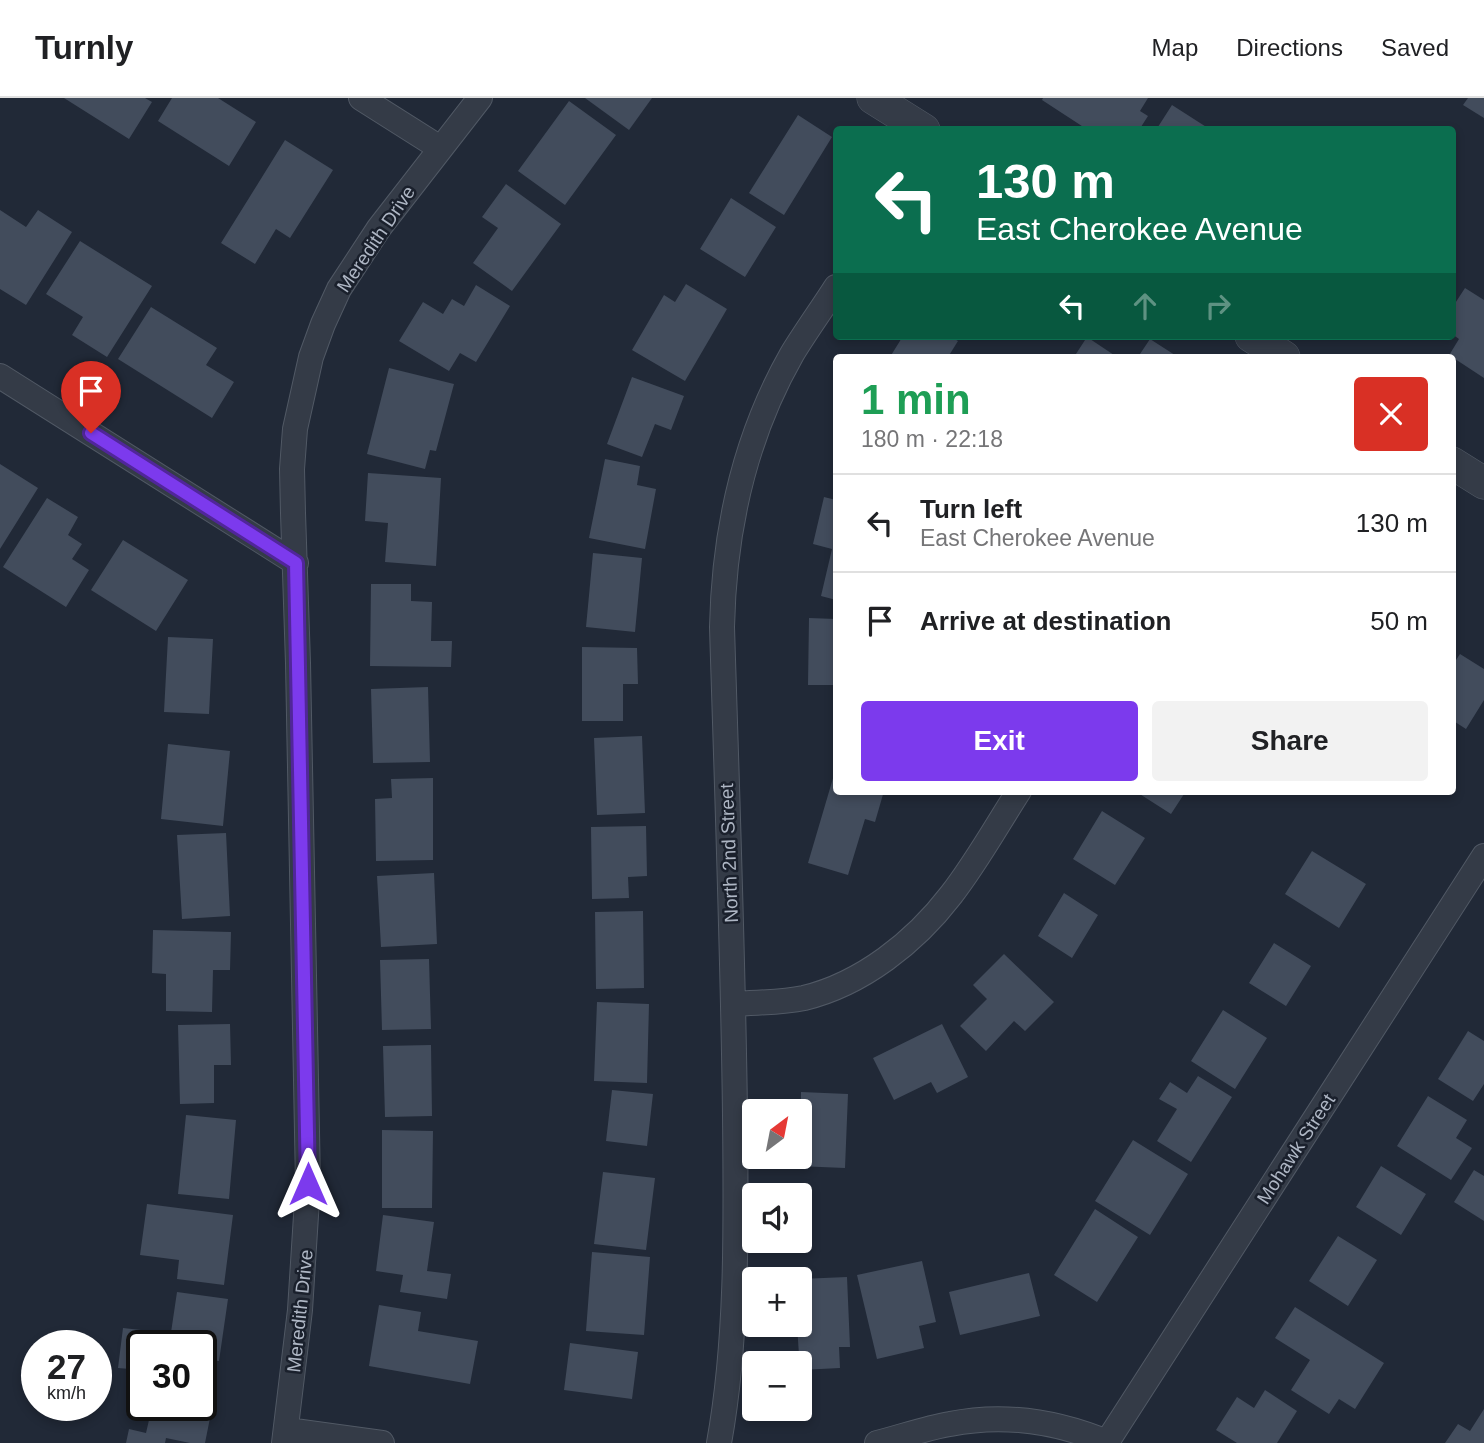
<!DOCTYPE html>
<meta charset="utf-8">
<style>
body{margin:0;font-family:Helvetica,sans-serif;background:#f2f2f2;color:#202124;height:100vh;display:flex;flex-direction:column;font-size:26px;white-space:nowrap}
*{box-sizing:border-box;margin:0}
p{font-size:23px;color:#757577}
.icon{flex:none;width:38px;height:38px;fill:none;stroke:currentColor;stroke-width:2;stroke-linecap:round;stroke-linejoin:round}
.map{position:relative;flex:1;overflow:hidden}
.sheet{position:absolute;left:833px;top:256px;width:623px;height:441px;display:flex;flex-direction:column;background:#fff;border-radius:7px;box-shadow:0 4px 10px #0003}
.sheet>*{flex:none}
.banner{position:absolute;left:833px;top:28px;width:623px;height:214px;border-radius:7px;box-shadow:0 4px 10px #0003;background:#0b6e4f;color:#fff;overflow:hidden}
.needle{width:46px;rotate:32deg}
.buttons{position:absolute;left:742px;top:1001px;display:grid;gap:14px}
.buttons a{display:grid;place-items:center;width:70px;height:70px;border-radius:7px;background:#fff;box-shadow:0 4px 10px #0003;font-size:35px}
.speed{position:absolute;left:21px;top:1232px;display:flex;gap:14px;font-size:35px;font-weight:700;text-align:center}
.speed>*{display:grid;place-content:center;width:91px;height:91px;border-radius:50%;background:#fff;box-shadow:0 4px 10px #0003;line-height:1}
.speed small{font-size:18px;font-weight:400}
.speed .limit{border:4px solid #111;border-radius:10px;background:#fff;color:#111}
.pin{position:absolute;display:grid;place-items:center;width:60px;height:60px;color:#fff;margin:-72px -30px;border-radius:50% 50% 50% 0;rotate:-45deg;box-shadow:0 0 7px #0007}
.pin .icon{rotate:45deg}
.me{position:absolute;width:77px;margin:-38px;rotate:0deg;stroke-linejoin:round;filter:drop-shadow(0 0 5px #0008)}
.turn{display:flex;align-items:center;gap:24px;height:147px;padding:0 28px;font-size:32px}
.turn .icon{width:91px;height:91px;stroke-width:2.5}
.turn b{display:block;font-size:49px;line-height:60px}
.lanes{display:flex;align-items:center;height:66px;padding:0 28px;background:#0003;justify-content:center;gap:35px;direction:ltr}
.lanes .off{opacity:.35}
.round{display:grid;place-items:center;flex:none;width:74px;height:74px;border-radius:7px;background:#f2f2f2}
.head{display:flex;align-items:center;justify-content:space-between;height:119px;padding:0 28px}
h1{font-size:42px;font-weight:600;line-height:52px;color:#1e9e55}
.button{display:flex;gap:14px;margin-top:auto;padding:14px 28px}
.button a{flex:1;height:80px;border-radius:7px;background:#7c3aed;color:#fff;font-size:28px;font-weight:600;line-height:80px;text-align:center}
.button a+a{background:#f2f2f2;color:#202124}
ul{padding:0;list-style:none}
li{display:flex;align-items:center;gap:21px;height:98px;padding:0 28px;border-top:2px solid #e0e0e0}
li div{flex:1}
li b{display:block;font-size:26px}
li em{font-style:normal}
header{display:flex;align-items:center;gap:42px;box-sizing:border-box;height:98px;padding:0 35px;background:#fff;border-bottom:2px solid #e0e0e0}
header strong{font-size:33px}
nav{display:flex;gap:38px;margin-inline-start:auto;font-size:24px}
.map>svg:first-child{display:block}
.building{fill:#424c5c}
.lines{fill:none;stroke-linecap:round;stroke-linejoin:round}
.minor-casing{stroke:#515965;stroke-width:26}
.tertiary-casing{stroke:#515965;stroke-width:33}
.minor{stroke:#343b47;stroke-width:24}
.tertiary{stroke:#343b47;stroke-width:32}
.route-casing{stroke:#51269a;stroke-width:18}
.route{stroke:#7c3aed;stroke-width:12}
.labels{text-anchor:middle;dominant-baseline:central;stroke-width:5;stroke-linejoin:round;paint-order:stroke}
.street-label{font-size:19px;fill:#aeb6c4;stroke:#1a202c}
</style>
<header>
<strong>Turnly</strong>
<nav><a>Map</a><a>Directions</a><a>Saved</a></nav>
</header>
<div class="map">
<svg width="1484" height="1345" viewBox="0 0 1484 1345">
<rect width="100%" height="100%" fill="#212937"/>
<path class="building" d="M64,0H145L152,4L129,41Z
M172,0H218L256,24L229,68L158,23Z
M585,0H652L629,32Z
M1043,0H1148L1140,13L1148,18L1139,32H1088L1042,2Z
M1468,0H1484V20L1463,7Z
M569,3L616,37L565,107L518,73Z
M1172,7L1211,32H1156Z
M798,17L832,39L784,117L749,95Z
M285,42L333,72L290,140L276,131L255,166L221,145Z
M506,86L561,126L512,193L473,165L498,130L482,119Z
M731,100L776,129L745,179L700,151Z
M0,112L26,129L38,112L72,134L26,207L0,191Z
M80,143L152,188L107,259L72,237L83,219L46,196Z
M686,186L727,211L685,283L632,252L664,197L675,204Z
M476,187L510,208L476,264L460,255L449,273L399,243L423,204L443,216L452,201L464,208Z
M1465,190L1484,202V280L1452,259H1448L1459,241L1452,236V210Z
M151,209L217,250L206,267L234,284L212,320L118,261Z
M903,238H949L958,243L948,259H890Z
M1087,239L1117,259H1074Z
M1150,241L1178,259H1138Z
M389,270L454,286L436,353L430,352L425,371L367,356Z
M632,279L684,298L671,332L655,326L642,359L607,346Z
M605,361L640,368L637,387L656,391L645,451L589,440Z
M0,366L38,390L0,451Z
M368,375L441,380L436,468L385,464L388,425L365,423Z
M824,399L836,402V502L821,498L832,451L813,446Z
M47,400L78,419L68,437L82,446L72,461L89,472L66,509L3,469Z
M123,442L188,482L156,533L91,492Z
M593,455L642,460L635,534L586,529Z
M371,486H411V503L432,504L431,543H452L451,569L370,568Z
M809,520L836,521V587H808Z
M168,539L213,541L209,616L164,614Z
M582,549L637,550L638,586H623V623H582Z
M1460,556L1484,571V602L1466,631L1452,622V568Z
M428,589L430,664L373,665L371,591Z
M642,638L645,715L597,717L594,640Z
M168,646L230,653L223,728L161,721Z
M836,670V693H884L875,724L865,721L848,777L808,765Z
M433,680V762L376,763L375,701L392,700L391,681Z
M1135,693H1186L1171,716Z
M1102,713L1145,740L1115,787L1073,761Z
M646,728L647,778L628,779L629,800L592,801L591,729Z
M226,735L230,818L182,821L177,737Z
M1312,753L1366,786L1339,830L1285,796Z
M434,775L437,846L381,849L377,778Z
M1064,795L1098,817L1072,860L1038,838Z
M643,813L644,890L596,891L595,814Z
M153,832L231,834L230,872H213L212,914L166,913V876L152,875Z
M1274,845L1311,868L1286,908L1249,885Z
M1004,856L1054,904L1025,933L1014,923L986,953L960,928L987,901L973,887Z
M429,861L431,931L382,932L380,862Z
M597,904L649,906L647,985L594,983Z
M1223,912L1267,940L1235,991L1191,963Z
M230,926L231,967H214V1005L180,1006L178,927Z
M942,926L968,979L937,995L931,984L894,1002L873,960Z
M1468,933L1484,943V986L1473,1003L1438,981Z
M431,947L432,1018L385,1019L383,948Z
M1198,978L1232,999L1191,1064L1157,1043L1177,1011L1159,1001L1170,984L1187,995Z
M612,992L653,996L647,1048L606,1043Z
M801,994L848,996L845,1070L797,1068L798,1059H800Z
M1428,998L1467,1022L1456,1040L1472,1050L1451,1082L1397,1048Z
M186,1017L236,1022L229,1101L178,1096Z
M382,1032L433,1033L432,1110H382Z
M1133,1042L1188,1076L1150,1137L1095,1103Z
M1381,1068L1426,1096L1401,1137L1356,1109Z
M1474,1072L1484,1078V1123L1454,1104Z
M603,1074L655,1080L646,1152L594,1146Z
M147,1106L233,1117L224,1187L177,1181L179,1162L140,1157Z
M1095,1111L1138,1139L1097,1204L1054,1177Z
M383,1117L434,1124L427,1173L451,1176L447,1201L400,1194L403,1177L376,1173Z
M1338,1138L1377,1162L1348,1208L1309,1183Z
M592,1154L650,1159L644,1237L586,1233Z
M922,1163L936,1224L919,1228L924,1250L877,1261L857,1177Z
M1029,1175L1040,1218L960,1237L949,1194Z
M847,1179L850,1249H839L840,1270L800,1272L797,1227H800V1181Z
M177,1194L228,1201L219,1263L201,1261V1248H169Z
M379,1207L421,1214L418,1233L478,1243L470,1286L369,1268Z
M1295,1209L1384,1265L1355,1311L1339,1301L1329,1316L1291,1292L1310,1262L1275,1240Z
M123,1230L159,1234L157,1248H142V1272L118,1270Z
M570,1245L638,1254L632,1301L564,1292Z
M201,1292L215,1295L205,1345H190L166,1340L165,1345H126L129,1331L146,1335L149,1322L132,1318L136,1298L142,1300V1307H201Z
M1265,1292L1297,1313L1277,1345H1237L1216,1332L1237,1299L1254,1310Z
M1484,1311V1345H1445L1458,1326L1470,1333Z"/>
<g class="lines">
<defs>
<path id="minor" d="M361,0L440,50
M0,278L296,465
M734,906C757,904 781,905 804,900C862,886 915,844 951,797C976,765 997,727 1019,693
M287,1332L382,1345
M1107,1344L1484,758
M284,1345L300,1212L308,1086L298,565L293,415L292,371L295,331L311,259L323,226L339,191L379,130L480,0
M719,1345C738,1240 736,1123 735,1017C733,854 727,692 722,529C724,433 744,340 792,256C806,233 822,211 836,189
M877,1345C901,1339 926,1330 950,1326C1004,1315 1059,1324 1109,1345"/>
<path id="tertiary" d="M873,0L924,32
M1251,238L1284,259
M1452,365L1484,385"/>
</defs>
<use href="#minor" class="minor-casing"/>
<use href="#tertiary" class="tertiary-casing"/>
<use href="#minor" class="minor"/>
<use href="#tertiary" class="tertiary"/>
</g>
<g class="lines">
<defs>
<path id="route" d="M91,335L296,465L308,1086"/>
</defs>
<use href="#route" class="route-casing"/>
<use href="#route" class="route"/>
</g>
<g class="labels">
<g class="street-label">
<text transform="translate(376 141) rotate(-56)">Meredith Drive</text>
<text transform="translate(729 755) rotate(-92)">North 2nd Street</text>
<text transform="translate(1296 1051) rotate(-57)">Mohawk Street</text>
<text transform="translate(300 1213) rotate(-84)">Meredith Drive</text>
</g>
</g>
</svg>
<div class="buttons">
<a><svg class="needle" viewBox="-14 -14 28 28"><path d="M0-13l5 13h-10z" fill="#e53935"/><path d="M0 13l5-13h-10z" fill="#757577"/></svg></a>
<a><svg class="icon" aria-label="sound" viewBox="0 0 24 24"><path d="M4 9h4l5-4v14l-5-4H4zM17 9q2 3 0 6"/></svg></a>
<a>+</a>
<a>−</a>
</div>
<div class="speed"><div>27<small>km/h</small></div><div class="limit">30</div></div>
<div class="pin" style="left:91px;top:335px;background:#d93025"><svg class="icon" aria-label="arrive" viewBox="0 0 24 24"><path d="M6 21V4h12l-3 4 3 4H6"/></svg></div>
<svg class="me" style="left:308px;top:1086px" viewBox="-20 -20 40 40"><path d="M0-17L14 15 0 8-14 15z" fill="#7c3aed" stroke="#fff" stroke-width="4"/></svg>
<div class="banner">
<div class="turn"><svg class="icon" aria-label="left" viewBox="0 0 24 24"><path d="M17 20v-9H6M10 6l-5 5 5 5"/></svg><div><b>130 m</b>East Cherokee Avenue</div></div>
<div class="lanes"><svg class="icon" aria-label="left" viewBox="0 0 24 24"><path d="M17 20v-9H6M10 6l-5 5 5 5"/></svg><svg class="icon off" aria-label="ahead" viewBox="0 0 24 24"><path d="M12 20V5M6 11l6-6 6 6"/></svg><svg class="icon off" aria-label="right" viewBox="0 0 24 24"><path d="M7 20v-9h11M14 6l5 5-5 5"/></svg></div>
</div>
<section class="sheet">
<div class="head"><div><h1>1 min</h1><p>180 m · 22:18</p></div><a class="round" style="background:#d93025;color:#fff"><svg class="icon" aria-label="close" viewBox="0 0 24 24"><path d="M6 6l12 12M18 6L6 18"/></svg></a></div>
<ul>
<li><svg class="icon" aria-label="left" viewBox="0 0 24 24"><path d="M17 20v-9H6M10 6l-5 5 5 5"/></svg><div><b>Turn left</b><p>East Cherokee Avenue</p></div><em>130 m</em></li>
<li><svg class="icon" aria-label="arrive" viewBox="0 0 24 24"><path d="M6 21V4h12l-3 4 3 4H6"/></svg><div><b>Arrive at destination</b></div><em>50 m</em></li>
</ul>
<div class="button"><a>Exit</a><a>Share</a></div>
</section>
</div>
